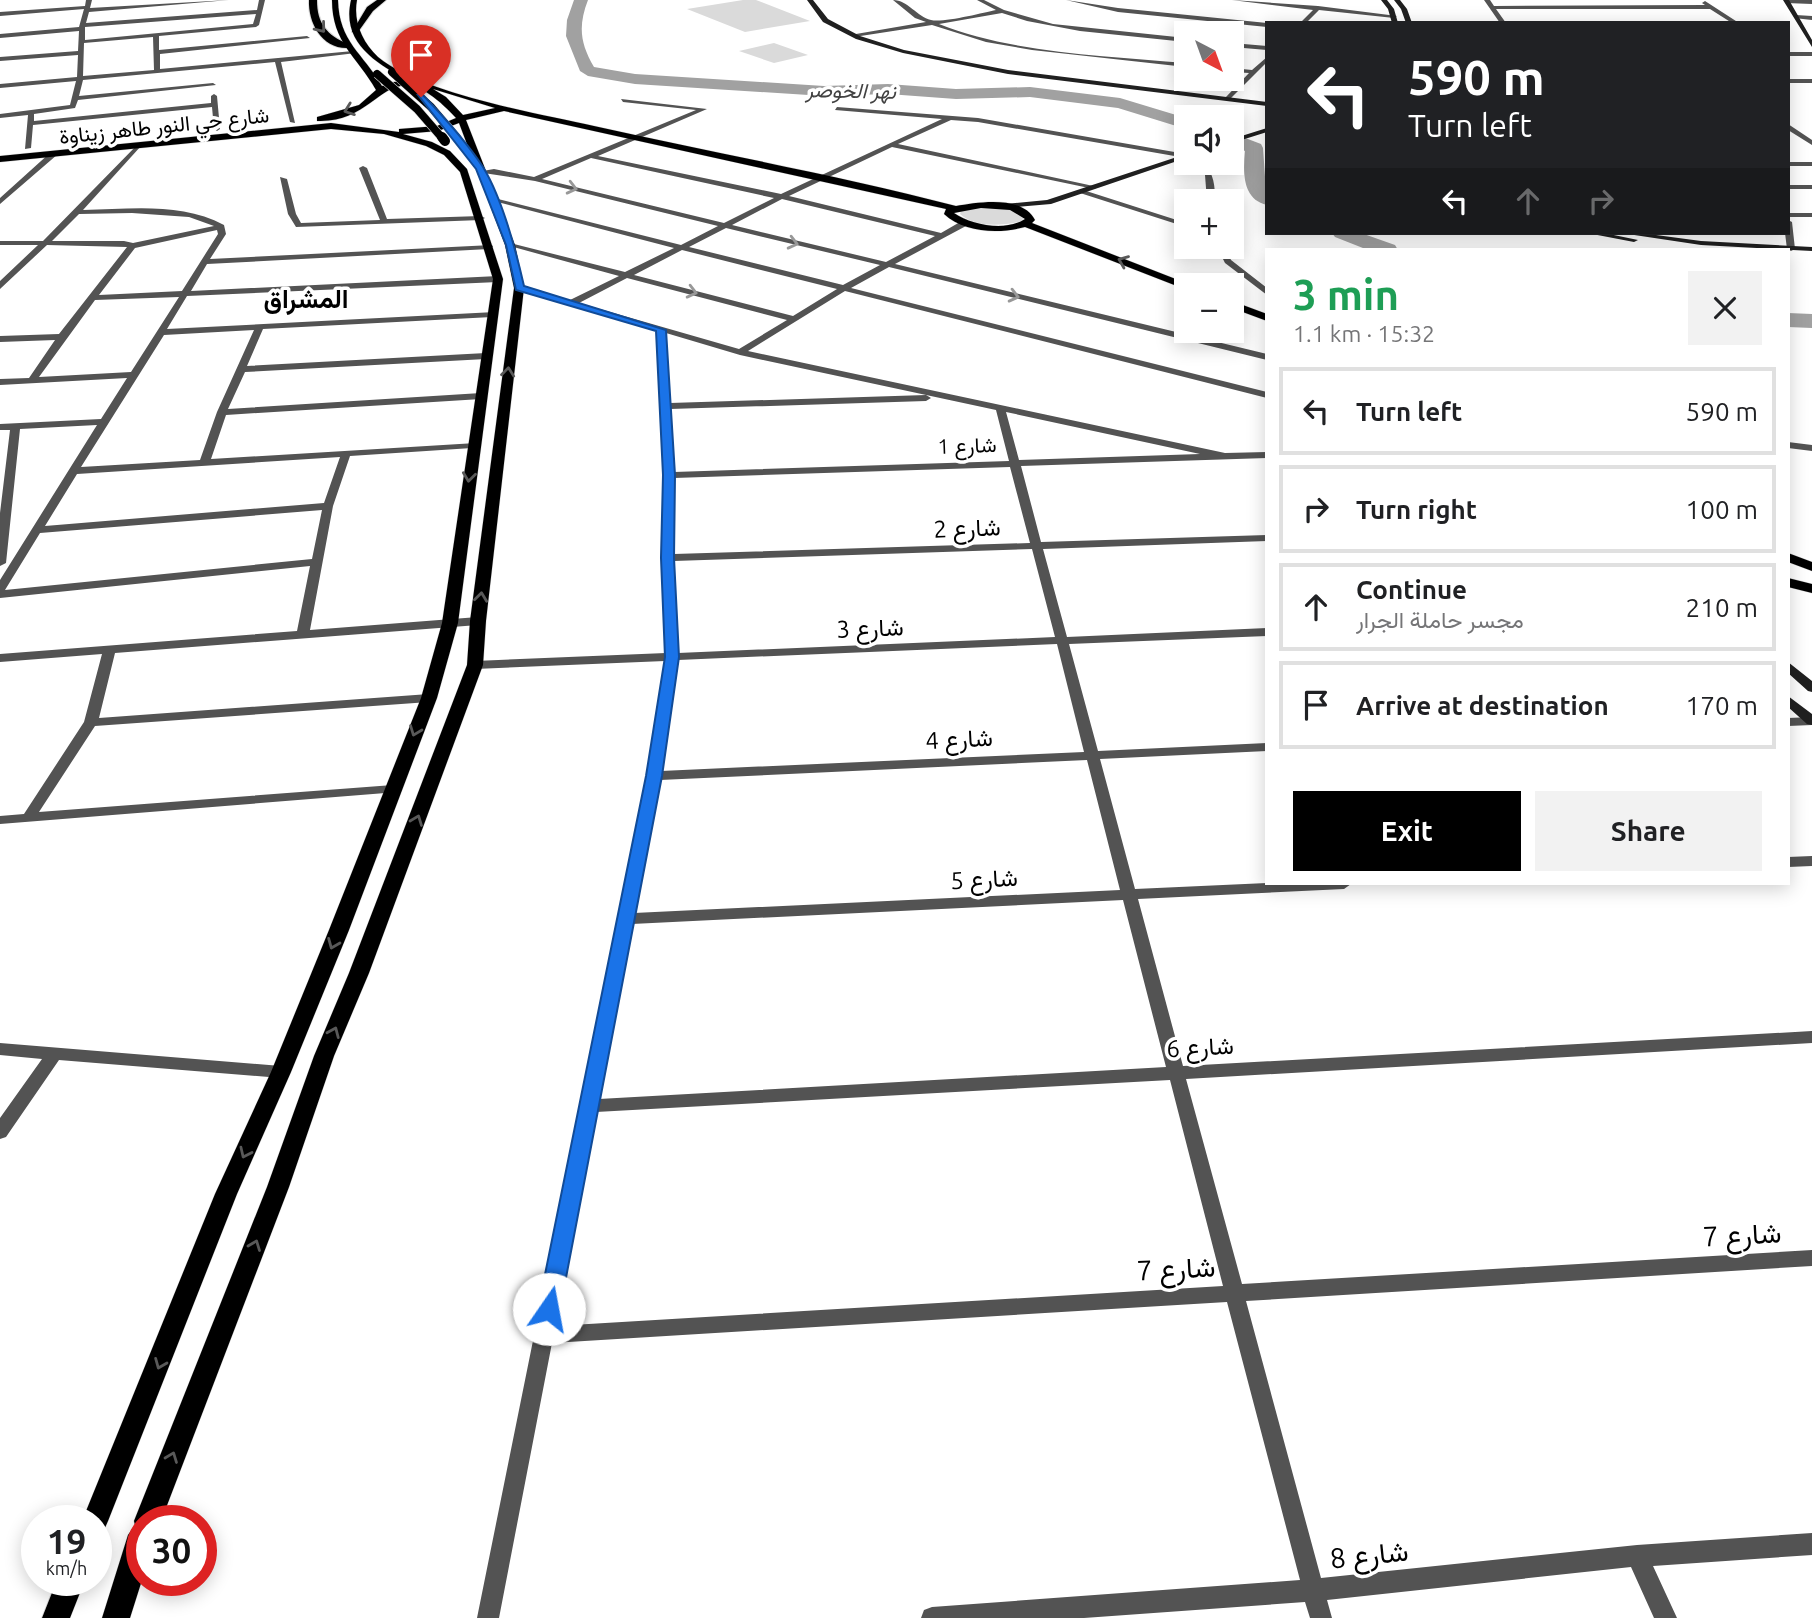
<!DOCTYPE html>
<meta charset="utf-8">
<style>
body{margin:0;font-family:Ubuntu,Vazirmatn,sans-serif;background:#f2f2f2;color:#202124;height:100vh;display:flex;flex-direction:column;font-size:26px;white-space:nowrap}
*{box-sizing:border-box;margin:0}
p{font-size:23px;color:#757577}
.icon{flex:none;width:38px;height:38px;fill:none;stroke:currentColor;stroke-width:2;stroke-linecap:round;stroke-linejoin:round}
.map{position:relative;flex:1;overflow:hidden}
.drawer{position:absolute;left:1265px;top:248px;width:525px;height:637px;display:flex;flex-direction:column;background:#fff;border-radius:0px;box-shadow:0 4px 18px #0003}
.drawer>*{flex:none}
.top-card{position:absolute;left:1265px;top:21px;width:525px;height:214px;border-radius:0px;box-shadow:0 4px 18px #0003;background:#202124;color:#fff;overflow:hidden}
.needle{width:46px;rotate:139deg}
.buttons{position:absolute;left:1174px;top:21px;display:grid;gap:14px}
.buttons a{display:grid;place-items:center;width:70px;height:70px;border-radius:0px;background:#fff;box-shadow:0 4px 18px #0003;font-size:35px}
.speed{position:absolute;left:21px;top:1505px;display:flex;gap:14px;font-size:35px;font-weight:700;text-align:center}
.speed>*{display:grid;place-content:center;width:91px;height:91px;border-radius:50%;background:#fff;box-shadow:0 4px 18px #0003;line-height:1}
.speed small{font-size:18px;font-weight:400}
.speed .limit{border:10px solid #d22;background:#fff;color:#111}
.pin{position:absolute;display:grid;place-items:center;width:60px;height:60px;color:#fff;margin:-72px -30px;border-radius:50% 50% 50% 0;rotate:-45deg;box-shadow:0 0 7px #0007}
.pin .icon{rotate:45deg}
.me{position:absolute;width:77px;margin:-38px;rotate:12deg;stroke-linejoin:round;filter:drop-shadow(0 0 5px #0008)}
.turn{display:flex;align-items:center;gap:24px;height:147px;padding:0 28px;font-size:32px}
.turn .icon{width:91px;height:91px;stroke-width:2.5}
.turn b{display:block;font-size:49px;line-height:60px}
.lanes{display:flex;align-items:center;height:66px;padding:0 28px;background:#0003;justify-content:center;gap:35px;direction:ltr}
.lanes .off{opacity:.35}
.round{display:grid;place-items:center;flex:none;width:74px;height:74px;border-radius:0px;background:#f2f2f2}
.headline{display:flex;align-items:center;justify-content:space-between;height:119px;padding:0 28px}
h1{font-size:42px;font-weight:600;line-height:52px;color:#1e9e55}
.primary-button{display:flex;gap:14px;margin-top:auto;padding:14px 28px}
.primary-button a{flex:1;height:80px;border-radius:0px;background:#000;color:#fff;font-size:28px;font-weight:600;line-height:80px;text-align:center}
.primary-button a+a{background:#f2f2f2;color:#202124}
ul{padding:0;list-style:none}
li{display:flex;align-items:center;gap:21px;height:88px;margin:0 14px 10px;padding:0 14px;border:4px solid #e0e0e0;border-radius:0px}
li div{flex:1}
li b{display:block;font-size:26px}
li em{font-style:normal}
.map>svg:first-child{display:block}
.green{fill:#dadada}
.lines{fill:none;stroke-linecap:round;stroke-linejoin:round}
.river{fill:#a1a1a1;fill-rule:evenodd}
.primary-casing{stroke:#dbdbdb;stroke-width:1}
.highway-casing{stroke:#dbdbdb;stroke-width:2}
.street{fill:#535353;fill-rule:evenodd}
.secondary{fill:#202020;fill-rule:evenodd}
.primary{fill:#000;fill-rule:evenodd}
.highway{fill:#000;fill-rule:evenodd}
.primary-bridge-far1-casing{stroke:#dbdbdb;stroke-width:9;stroke-linecap:butt}
.primary-bridge-casing{stroke:#dbdbdb;stroke-width:10;stroke-linecap:butt}
.primary-bridge-far1{stroke:#000;stroke-width:8}
.primary-bridge{stroke:#000;stroke-width:10}
.oneway{stroke:#595959}
.oneway2{stroke:#989898}
.route{fill:#1a73e8;stroke:#114b97;stroke-width:2}
.labels{text-anchor:middle;dominant-baseline:central;stroke-width:7;stroke-linejoin:round;paint-order:stroke}
.far-water-label{font-size:21px;font-style:italic;fill:#424242;stroke:#fff}
.far-street-label{font-size:21px;fill:#000;stroke:#fff}
.street-label{font-size:24px;fill:#000;stroke:#fff}
.far-district-label{font-size:26px;font-weight:bold;fill:#000;stroke:#fff}
.near-street-label{font-size:28px;fill:#000;stroke:#fff}
</style>
<div class="map">
<svg width="1812" height="1618" viewBox="0 0 1812 1618">
<rect width="100%" height="100%" fill="#fff"/>
<path class="green" d="M743,0H756L810,21L745,32L687,9Z
M774,43L808,55L774,63L739,51Z
M984,207L1008,209L1024,216L1022,221C1003,226 975,228 960,214L961,211Z"/>
<g class="lines">
<path class="river" d="M574,0H588C578,26 580,43 594,67L635,74L824,86L888,84L956,89L1030,87L1120,98L1186,118V129L1118,108L1030,97L956,99L888,94L824,96L635,84L588,76L580,71L566,36L567,20Z
M1232,133L1261,144L1263,148L1267,205C1242,199 1243,172 1245,151L1232,145Z
M1332,233H1361L1395,245L1398,250H1368L1335,237Z
M1788,313L1812,314V328L1788,327Z"/>
<defs>
<path id="primary" d="M332,0H338C339,42 363,53 382,86L393,82L408,81C377,63 341,44 351,0H357C353,21 362,42 378,57C423,94 536,113 594,126C714,153 837,175 956,206C979,202 1022,195 1035,220L1032,223L1191,285H1186V289L1182,288L1025,227C1000,234 964,233 944,214L946,209L504,111L466,120L515,245L524,288L486,621L483,665L369,973L334,1056L289,1187L161,1521H142V1580L130,1618H102L128,1535L135,1525L134,1521L267,1187L314,1056L349,973L467,665L470,621L514,288L505,245L459,123L438,131L403,134L432,142L450,151L467,169L503,279L458,623L437,698L349,930L291,1072L237,1194L108,1521L104,1530L96,1533V1521H82L215,1194L271,1072L329,930L421,698L442,623L493,279L460,172L444,155L426,146L384,134L331,129L0,162V156L331,123L399,132V129L437,126L456,118C385,42 386,124 317,121V117L359,105L376,90C357,56 332,43 332,0ZM433,89L495,108L463,115L446,97ZM981,208L1010,210L1025,219C1005,232 972,225 954,213Z
M1232,301L1267,314V321L1232,308Z
M1788,553L1812,562V571L1788,562Z
M1788,578L1812,584V593L1788,587Z
M57,1580H85L70,1618H42Z"/>
<path id="highway" d="M309,0H317C317,24 327,35 348,44V48C322,49 308,23 309,0Z
M377,0H386L373,11L358,32H352L367,7Z"/>
</defs>
<use href="#primary" class="primary-casing"/>
<use href="#highway" class="highway-casing"/>
<path class="street" d="M86,0H92L90,8L229,0L89,12L86,23L257,10L259,0H265L259,25L256,27L159,36V50L307,36L310,38L160,54V69L353,51L356,53L281,62L295,123L290,122L275,62L83,80L79,96L213,83L216,85L78,100L75,108L34,114V121L211,103V96L214,94L217,96L220,129L217,131L214,129L212,107L33,125L31,148L25,149L28,115L0,118V114L70,105L76,81L0,88V84L77,77L78,55L0,61V57L78,51L79,31L0,38V34L79,27L84,9L0,16V12L85,6ZM256,14L253,24L85,40V27ZM153,37L154,70L83,76L84,43Z
M893,0C908,0 917,17 931,20C943,23 982,13 996,10L977,0H984L1004,10L1053,24L1186,38V42L1080,31L1027,21L1002,13L939,24C1011,53 1108,56 1186,63V67L1032,50L986,42L932,25L854,37L856,34L926,22L915,18Z
M1066,0L1118,8L1267,23V27L1118,12Z
M1232,0L1318,6L1397,16L1394,18L1319,10L1306,23H1300L1313,10Z
M1484,0H1490L1494,6L1705,5L1702,3L1705,1L1739,23H1732L1710,9H1496L1506,23H1500Z
M1788,0H1812V4L1786,3Z
M1796,15L1812,16V20L1794,18Z
M1232,43L1267,46V50L1232,47Z
M1788,52H1812V56H1788Z
M1267,57V62L1229,100H1225V98L1249,73L1232,72V68L1252,70Z
M1788,79H1812V83H1788Z
M621,99L707,109L598,156L781,194L942,119L835,110L837,107L978,118L1186,154V158L978,122L951,120L898,144L1098,187L1094,189L892,147L789,196L941,233L960,222H966V226L895,264L1267,354V360L889,267L851,288L1267,392V398L845,291L748,351L1225,453L1267,452V458L1021,466L1041,542L1267,535V541L1043,549L1067,637L1267,628V636L1069,644L1098,751L1267,743V751L1100,759L1135,889L1267,883L1351,884L1344,889L1138,899L1183,1066L1812,1031V1043L1186,1079L1242,1284L1812,1250V1266L1246,1301L1321,1578L1637,1545L1812,1533V1555L1653,1566L1677,1618H1654L1631,1567L1327,1600L1332,1618H1310L1305,1602L1084,1618H921L924,1610L932,1607L1300,1580L1227,1302L552,1343L499,1618H477L647,776L665,661L475,669L469,665L475,661L666,653L662,558L664,475L657,331L516,290V286L519,285L570,300L619,276L506,245L510,243L625,272L674,248L490,200L494,198L681,245L718,226L535,181L477,172L494,169L534,177L696,110L623,102ZM591,158L774,198L724,223L542,179ZM782,199L935,236L886,262L732,225ZM726,228L880,265L843,285L689,247ZM682,250L837,289L793,316L634,275ZM627,278L787,320L739,349L579,303ZM666,333L740,355L996,410L1009,461L674,472L670,409L926,401L931,398L926,395L670,403ZM1006,412L1200,454L1019,460ZM1010,467L1030,543L674,554V478ZM1032,549L1055,637L678,653L674,561ZM1057,644L1084,752L661,771L678,660ZM1087,760L1120,890L634,913L660,780ZM1123,900L1166,1067L599,1099L632,924ZM1170,1080L1223,1286L555,1326L596,1112Z
M1788,124L1812,140V145L1788,130Z
M139,143L141,146L83,210C131,209 181,202 224,225L226,234L210,259L492,245L493,247L489,249L207,264L191,291L498,276L502,279L498,282L187,296L167,329L495,312L496,314L492,317L263,329L247,366L486,353L491,356L486,359L245,372L228,409L481,393L486,396L481,399L226,415L211,459L476,443L477,445L472,448L350,456L333,506L310,630L478,617L484,621L478,625L115,653L99,718L429,694L435,698L429,702L95,726L39,812L393,785L400,789L398,792L0,824V816L24,814L84,722L102,654L0,662V654L297,631L310,566L0,598V580L97,425L20,429L6,563L0,566V513L10,430H0V424L101,419L127,378L0,385V379L29,378L55,340L0,342V336L59,334L127,247L47,245L0,289V281L38,245H0V241H43ZM132,213L189,217L214,226L133,243L124,241H52L79,214ZM217,230L218,234L182,291L99,295L135,248ZM179,297L131,372L39,377L95,300ZM254,330L217,412L200,460L81,467L164,335ZM340,457L324,503L45,526L77,474ZM322,510L312,559L5,590L40,533Z
M51,152L58,154L0,204V198Z
M1788,162H1812V166H1788Z
M1197,163H1204C1214,174 1215,186 1215,201H1207L1205,175Z
M363,166L367,168L387,219L481,216L485,218L481,220L296,227L288,214L280,177L287,179L296,214L301,223L380,220L359,168Z
M1788,185H1812V189H1788Z
M1080,189L1186,223V227L1080,193Z
M1788,213H1812V217H1788Z
M1788,220L1792,222L1795,249L1791,251L1787,249L1785,233H1788Z
M1217,247H1225L1231,260L1267,288V295L1225,263Z
M1788,442L1812,445V451L1788,448Z
M1812,717V725L1788,726V718Z
M1812,856V866L1788,867V857Z
M0,1043L281,1066L287,1068L289,1072L287,1076L281,1078L59,1060L6,1137L0,1139V1118L42,1059L0,1055Z"/>
<path class="secondary" d="M807,0H813L828,19L860,36L904,50L1008,70L1267,102V106L1008,74L903,53L856,39L823,22Z
M1381,0H1387L1394,9L1398,23H1392L1388,9Z
M1394,0H1400L1407,9L1412,23H1406L1401,9Z
M1783,0H1789L1812,40V47Z
M1267,128V132L1232,143V139Z
M1186,154V158L1051,204L1004,208L1000,206L1004,204L1047,200Z
M1587,233H1604L1638,240L1634,242Z
M1621,233H1641L1701,241L1812,247V251L1701,245Z
M1788,662L1812,681V692L1808,691L1788,673Z
M1788,696L1812,714V725L1807,724L1788,707Z"/>
<use href="#primary" class="primary"/>
<use href="#highway" class="highway"/>
<defs>
<path id="primary-bridge-far1" d="M392,72L431,107L458,139
M377,74L417,109L443,139"/>
<path id="primary-bridge" d="M442,137L445,141"/>
</defs>
<use href="#primary-bridge-far1" class="primary-bridge-far1-casing"/>
<use href="#primary-bridge" class="primary-bridge-casing"/>
<use href="#primary-bridge-far1" class="primary-bridge-far1"/>
<use href="#primary-bridge" class="primary-bridge"/>
</g>
<defs><path id="oneway-chevron" d="M-2-3.5L2.5 0L-2 3.5" fill="none" stroke-width="1.6" stroke-linecap="round" stroke-linejoin="round" transform="scale(1.75)"/></defs>
<g class="oneway">
<use href="#oneway-chevron" transform="translate(321 28) rotate(51)"/>
<use href="#oneway-chevron" transform="translate(349 110) rotate(160)"/>
<use href="#oneway-chevron" transform="translate(1123 261) rotate(-158)"/>
<use href="#oneway-chevron" transform="translate(508 372) rotate(-84)"/>
<use href="#oneway-chevron" transform="translate(469 477) rotate(97)"/>
<use href="#oneway-chevron" transform="translate(481 597) rotate(-83)"/>
<use href="#oneway-chevron" transform="translate(415 731) rotate(111)"/>
<use href="#oneway-chevron" transform="translate(417 820) rotate(-69)"/>
<use href="#oneway-chevron" transform="translate(333 944) rotate(112)"/>
<use href="#oneway-chevron" transform="translate(334 1032) rotate(-67)"/>
<use href="#oneway-chevron" transform="translate(245 1153) rotate(115)"/>
<use href="#oneway-chevron" transform="translate(255 1245) rotate(-69)"/>
<use href="#oneway-chevron" transform="translate(160 1364) rotate(112)"/>
<use href="#oneway-chevron" transform="translate(172 1457) rotate(-69)"/>
</g>
<g class="oneway2">
<use href="#oneway-chevron" transform="translate(572 188) rotate(14)"/>
<use href="#oneway-chevron" transform="translate(793 243) rotate(14)"/>
<use href="#oneway-chevron" transform="translate(692 292) rotate(14)"/>
<use href="#oneway-chevron" transform="translate(1014 296) rotate(14)"/>
</g>
<path class="route" d="M418,95H423C444,117 466,141 483,167C502,198 516,251 524,286L666,330L675,475L674,558L679,657L662,776L560,1309L557,1316L549,1319L542,1316L538,1309L646,776L665,657L661,558L663,475L656,331L516,290L506,245L476,169Z"/>
<g class="labels">
<g class="far-water-label">
<text transform="translate(851 90) rotate(1)">نهر الخوصر</text>
</g>
<g class="far-street-label">
<text transform="translate(164 125) rotate(-6)">شارع حي النور طاهر زيناوة</text>
<text transform="translate(967 445) rotate(-2)">شارع 1</text>
</g>
<g class="street-label">
<text transform="translate(967 528) rotate(-2)">شارع 2</text>
<text transform="translate(870 628) rotate(-2)">شارع 3</text>
<text transform="translate(959 739) rotate(-3)">شارع 4</text>
<text transform="translate(984 879) rotate(-3)">شارع 5</text>
<text transform="translate(1200 1047) rotate(-3)">شارع 6</text>
</g>
<g class="far-district-label">
<text x="306" y="298">المشراق</text>
</g>
<g class="near-street-label">
<text transform="translate(1742 1234) rotate(-3)">شارع 7</text>
<text transform="translate(1176 1268) rotate(-3)">شارع 7</text>
<text transform="translate(1369 1554) rotate(-6)">شارع 8</text>
</g>
</g>
</svg>
<div class="buttons">
<a><svg class="needle" viewBox="-14 -14 28 28"><path d="M0-13l5 13h-10z" fill="#e53935"/><path d="M0 13l5-13h-10z" fill="#757577"/></svg></a>
<a><svg class="icon" aria-label="sound" viewBox="0 0 24 24"><path d="M4 9h4l5-4v14l-5-4H4zM17 9q2 3 0 6"/></svg></a>
<a>+</a>
<a>−</a>
</div>
<div class="speed"><div>19<small>km/h</small></div><div class="limit">30</div></div>
<div class="pin" style="left:421px;top:97px;background:#d93025"><svg class="icon" aria-label="arrive" viewBox="0 0 24 24"><path d="M6 21V4h12l-3 4 3 4H6"/></svg></div>
<svg class="me" style="left:549px;top:1309px" viewBox="-20 -20 40 40"><circle r="19" fill="#fff"/><path d="M0-13L10 11 0 6-10 11z" fill="#1a73e8"/></svg>
<div class="top-card">
<div class="turn"><svg class="icon" aria-label="left" viewBox="0 0 24 24"><path d="M17 20v-9H6M10 6l-5 5 5 5"/></svg><div><b>590 m</b>Turn left</div></div>
<div class="lanes"><svg class="icon" aria-label="left" viewBox="0 0 24 24"><path d="M17 20v-9H6M10 6l-5 5 5 5"/></svg><svg class="icon off" aria-label="ahead" viewBox="0 0 24 24"><path d="M12 20V5M6 11l6-6 6 6"/></svg><svg class="icon off" aria-label="right" viewBox="0 0 24 24"><path d="M7 20v-9h11M14 6l5 5-5 5"/></svg></div>
</div>
<section class="drawer">
<div class="headline"><div><h1>3 min</h1><p>1.1 km · 15:32</p></div><a class="round"><svg class="icon" aria-label="close" viewBox="0 0 24 24"><path d="M6 6l12 12M18 6L6 18"/></svg></a></div>
<ul>
<li><svg class="icon" aria-label="left" viewBox="0 0 24 24"><path d="M17 20v-9H6M10 6l-5 5 5 5"/></svg><div><b>Turn left</b></div><em>590 m</em></li>
<li><svg class="icon" aria-label="right" viewBox="0 0 24 24"><path d="M7 20v-9h11M14 6l5 5-5 5"/></svg><div><b>Turn right</b></div><em>100 m</em></li>
<li><svg class="icon" aria-label="ahead" viewBox="0 0 24 24"><path d="M12 20V5M6 11l6-6 6 6"/></svg><div><b>Continue</b><p>مجسر حاملة الجرار</p></div><em>210 m</em></li>
<li><svg class="icon" aria-label="arrive" viewBox="0 0 24 24"><path d="M6 21V4h12l-3 4 3 4H6"/></svg><div><b>Arrive at destination</b></div><em>170 m</em></li>
</ul>
<div class="primary-button"><a>Exit</a><a>Share</a></div>
</section>
</div>
